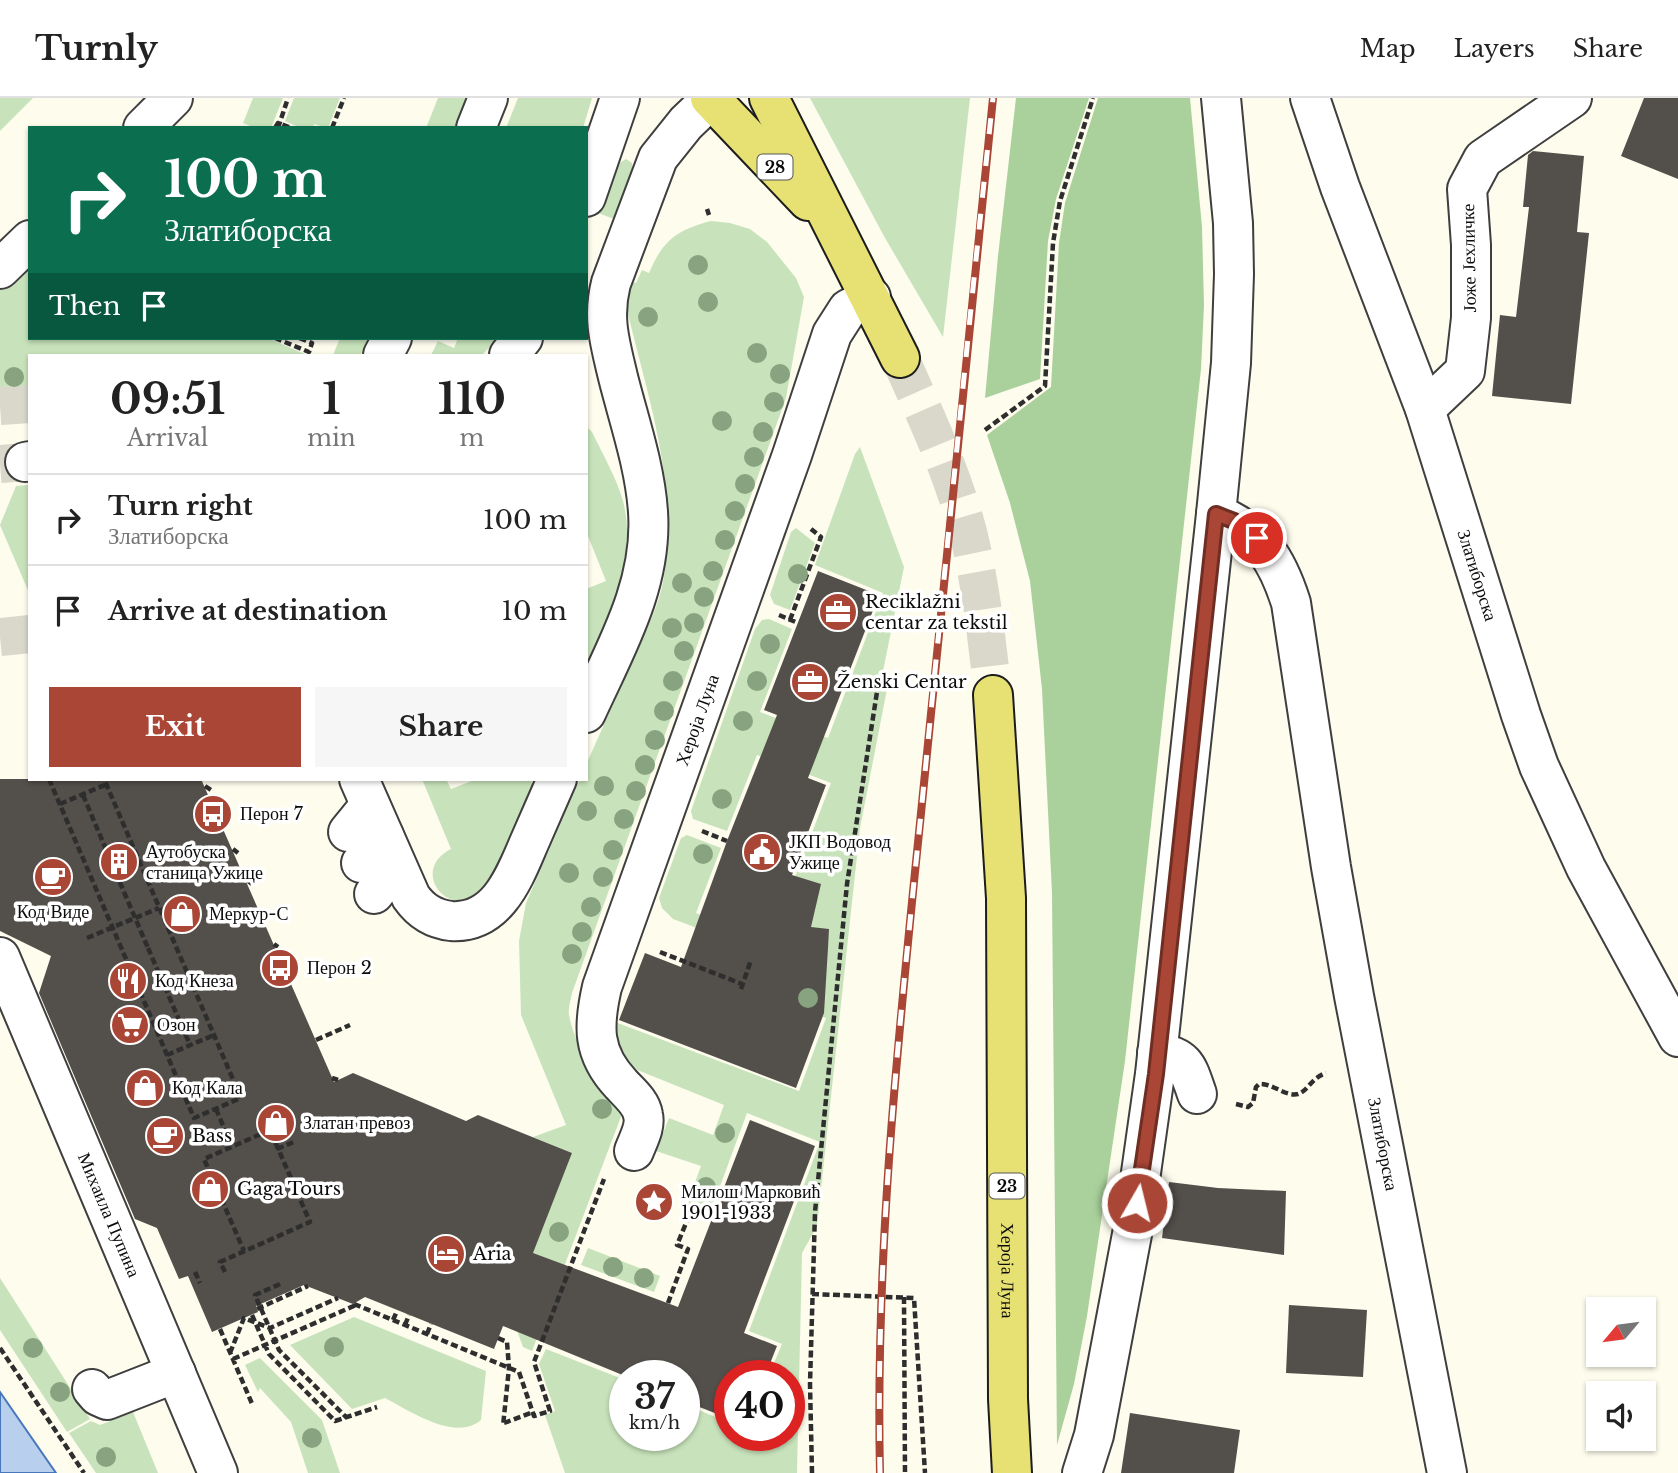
<!DOCTYPE html>
<meta charset="utf-8">
<style>
body{margin:0;font-family:"Libre Baskerville",serif;background:#f6f6f6;color:#222;height:100vh;display:flex;flex-direction:column;font-size:26px;white-space:nowrap}
*{box-sizing:border-box;margin:0}
p{font-size:23px;color:#767676}
.icon{flex:none;width:38px;height:38px;fill:none;stroke:currentColor;stroke-width:2;stroke-linecap:round;stroke-linejoin:round}
.map{position:relative;flex:1;overflow:hidden}
.details{position:absolute;left:28px;top:256px;width:560px;height:427px;display:flex;flex-direction:column;background:#fff;border-radius:0px;box-shadow:0 2px 5px #0004}
.details>*{flex:none}
.banner{position:absolute;left:28px;top:28px;width:560px;height:214px;border-radius:0px;box-shadow:0 2px 5px #0004;background:#0b6e4f;color:#fff;overflow:hidden}
.needle{width:46px;rotate:241deg}
.buttons{position:absolute;left:1586px;top:1199px;display:grid;gap:14px}
.buttons a{display:grid;place-items:center;width:70px;height:70px;border-radius:0px;background:#fff;box-shadow:0 2px 5px #0004;font-size:35px}
.speed{position:absolute;left:609px;top:1262px;display:flex;gap:14px;font-size:35px;font-weight:700;text-align:center}
.speed>*{display:grid;place-content:center;width:91px;height:91px;border-radius:50%;background:#fff;box-shadow:0 2px 5px #0004;line-height:1}
.speed small{font-size:18px;font-weight:400}
.speed .limit{border:10px solid #d22;background:#fff;color:#111}
.pin{position:absolute;display:grid;place-items:center;width:60px;height:60px;color:#fff;margin:-30px;border:4px solid #fff;border-radius:50%;box-shadow:0 2px 7px #0007}
.me{position:absolute;width:77px;margin:-38px;rotate:8deg;stroke-linejoin:round;filter:drop-shadow(0 0 5px #0008)}
.turn{display:flex;align-items:center;gap:24px;height:147px;padding:0 21px;font-size:32px}
.turn .icon{width:91px;height:91px;stroke-width:2.5}
.turn b{display:block;font-size:49px;line-height:60px}
.then{display:flex;align-items:center;height:66px;padding:0 21px;background:#0003;gap:14px;font-size:26px}
.eta{display:flex;justify-content:space-evenly;align-items:center;height:119px;text-align:center}
.eta b{font-size:42px;font-weight:800;line-height:49px}
.button{display:flex;gap:14px;margin-top:auto;padding:14px 21px}
.button a{flex:1;height:80px;border-radius:0px;background:#aa4636;color:#fff;font-size:28px;font-weight:800;line-height:80px;text-align:center}
.button a+a{background:#f6f6f6;color:#222}
ul{padding:0;list-style:none}
li{display:flex;align-items:center;gap:21px;height:91px;padding:0 21px;border-top:2px solid #e0e0e0}
li div{flex:1}
li b{display:block;font-size:26px}
li em{font-style:normal}
header{display:flex;align-items:center;gap:42px;box-sizing:border-box;height:98px;padding:0 35px;background:#fff;border-bottom:2px solid #e0e0e0}
header strong{font-size:33px}
nav{display:flex;gap:38px;margin-inline-start:auto;font-size:24px}
.map>svg:first-child{display:block}
.green{fill:#c8e3bb}
.forest{fill:#aad19c}
.water{fill:#b8d0ee;stroke:#4878bb;stroke-width:2}
.building{fill:#534f4a}
.lines{fill:none;stroke-linecap:round;stroke-linejoin:round}
.minor-tunnel{stroke:#d9d8cb;stroke-width:38;stroke-dasharray:38 19;stroke-linecap:butt}
.major-tunnel{stroke:#d9d8cb;stroke-width:38;stroke-dasharray:38 19;stroke-linecap:butt}
.minor-casing{stroke:#3f3f3f;stroke-width:42}
.major-casing{stroke:#1d1d1d;stroke-width:42}
.path{stroke:#2e2e2e;stroke-width:4.5;stroke-dasharray:7 3.5;stroke-linecap:butt}
.minor{stroke:#fff;stroke-width:38}
.major{stroke:#e7e073;stroke-width:38}
.rail-casing{stroke:#aa4636;stroke-width:8}
.rail{stroke:#fff;stroke-width:5;stroke-dasharray:16;stroke-linecap:butt}
.path-bridge{stroke:#2e2e2e;stroke-width:4.5;stroke-dasharray:7 3.5;stroke-linecap:butt}
.tree{fill:#87a37f}
.route-casing{stroke:#6e2e23;stroke-width:18}
.route{stroke:#aa4636;stroke-width:12}
.labels{text-anchor:middle;dominant-baseline:central;stroke-width:7;stroke-linejoin:round;paint-order:stroke}
.shield{fill:#fff;stroke:#555;stroke-width:2}
.shield-label{font-size:16px;font-weight:bold;fill:#0c0c0c}
.street-label{font-size:18px;fill:#0c0c0c;stroke:#fff}
.poi-label{font-size:18px;fill:#0c0c0c;stroke:#fff;text-anchor:start}
</style>
<header>
<strong>Turnly</strong>
<nav><a>Map</a><a>Layers</a><a>Share</a></nav>
</header>
<div class="map">
<svg width="1678" height="1375" viewBox="0 0 1678 1375">
<rect width="100%" height="100%" fill="#fdfced"/>
<path class="green" d="M0,0H33L0,33Z
M253,0H283L271,30H255L243,25Z
M294,0H340L328,30L314,26L313,30H301L285,23Z
M438,0H470L458,30H426Z
M518,0H592L583,30H506Z
M810,0H970L943,239L885,140Z
M626,61L632,65L633,73L614,121L598,115L618,66Z
M711,123L730,125L750,131L767,144L796,180L804,199L786,300L572,895C571,901 568,910 569,917C575,952 604,986 622,1016L532,1253L523,1249L516,1230L505,1225L572,1055L533,1039L566,1027L521,917L519,843L526,805L580,681H586V667C602,631 618,595 634,559C645,535 658,510 663,484C680,393 649,303 628,216L626,204L631,183L636,185L642,172L649,175C663,142 677,132 711,123Z
M30,163V240H268L307,257H30V288L0,289V192Z
M340,240H373L360,257H333Z
M458,240H499L482,257H431L438,243L454,250Z
M586,328L592,334C603,357 616,379 623,403C637,456 612,508 592,555L586,564V491L606,483L586,433Z
M860,349L904,469L882,578L887,591L860,730L817,1128L802,1155L797,1375H565L545,1317L555,1313L539,1266L546,1251L625,1282V1337H684V1306L730,1325V1337H789V1278L769,1277L782,1246L749,1233L820,1044L747,1015L712,1110L703,1106L700,1110L687,1106L701,1068L656,1053L669,1020L713,1037L724,1007L625,967L619,959L615,924L799,993L826,920L797,909L810,872L673,821L662,810L659,800L681,740L687,737L721,750L696,815L770,844L831,685L757,657L727,733L693,721L691,713L755,531L762,522L769,521L792,531L760,614L828,640L883,495L815,467L855,356Z
M30,387V497L0,427L16,388Z
M796,430L815,445L790,512L774,506L770,497L791,434Z
M422,681H446L451,691L477,681H531L532,687C519,716 504,768 484,791C452,827 407,773 451,751Z
M588,1150L660,1178L654,1194L581,1167Z
M0,1180L90,1321L67,1334L0,1232Z
M354,1219L486,1273L481,1322C455,1344 410,1313 385,1300L352,1311L290,1247Z
M260,1260L322,1322L340,1375H308L291,1324L260,1290L258,1294L245,1267Z
M133,1314L158,1375H96L69,1335L91,1323L100,1327Z"/>
<path class="forest" d="M1016,0H1089L1056,101L1048,143L1040,281L985,300L998,158Z
M1098,0H1190L1202,129L1204,207L1201,271L1125,963L1087,1218L1074,1286L1057,1347L1052,795L1042,591L1030,483L1010,405L987,337L1051,289L1059,145L1065,105Z"/>
<path class="water" d="M0,1294L56,1375H0Z"/>
<path class="building" d="M1644,0H1678V81L1621,58Z
M1533,53L1584,58L1577,134L1589,135L1571,306L1492,298L1500,217L1516,219L1529,109H1523L1528,57Z
M818,473L879,497L808,680L826,687L792,777L821,786L811,829L829,831L828,850L824,915L796,990L619,922L645,855L681,869L727,743L777,617L764,612Z
M0,681H201L334,984L353,975L466,1023L478,1017L572,1055L533,1155L678,1209L750,1022L815,1048L744,1235L777,1248L765,1278H730V1321L684,1303V1278H625L503,1228L494,1251L365,1199L353,1206L304,1187L256,1208L258,1214L212,1234L188,1178L179,1181L157,1130L135,1121L39,895L51,858L0,833Z
M1169,1084L1218,1090L1286,1093L1284,1157L1162,1140Z
M1289,1207L1367,1212L1363,1279L1286,1275Z
M1130,1315L1240,1332L1234,1375H1121Z"/>
<g class="lines">
<path class="minor-tunnel" d="M0,308L30,306
M0,366L25,364
M0,539L30,536"/>
<path class="major-tunnel" d="M900,260C925,317 952,373 968,434C981,487 987,543 993,597"/>
<defs>
<g id="minor">
<path id="s1" d="M1310,0L1340,89L1425,311L1521,617L1539,668L1586,770L1678,939"/>
<path d="M143,30L173,0"/>
<path d="M476,30L488,0"/>
<path d="M586,99L620,0"/>
<path d="M0,171L30,142"/>
<path d="M383,257L392,240"/>
<path d="M509,257L523,240"/>
<path d="M1425,311L1465,273L1471,220V147L1467,91L1483,61L1572,0"/>
<path d="M25,364L30,363"/>
<path id="s2" d="M1216,416C1260,434 1277,461 1291,505L1331,769L1354,898L1447,1375"/>
<path d="M586,615C615,551 653,487 648,414C645,368 629,323 618,279C610,245 602,220 611,185L658,60L686,25L711,1"/>
<path d="M359,681L411,799C421,813 433,821 451,823C497,826 514,780 529,745C538,724 548,702 557,681"/>
<path d="M348,734L370,707"/>
<path d="M361,765L384,738"/>
<path d="M374,796L396,768"/>
<path id="s3" d="M0,859L218,1375"/>
<path d="M1157,955C1187,958 1188,971 1197,996"/>
<path id="s4" d="M634,1053C638,1042 646,1029 643,1017C641,1004 629,995 621,986C592,955 593,928 602,889L792,357L832,236L848,211L871,199"/>
<path d="M92,1291L98,1298L107,1302L176,1275"/>
<path d="M1082,1375L1094,1337L1133,1131L1155,976L1216,416L1231,265L1234,176L1233,125L1221,0"/>
</g>
<g id="major">
<path d="M710,0L808,103"/>
<path d="M769,0L900,260"/>
<path id="s5" d="M993,597L1006,800L1008,1301L1012,1375"/>
</g>
</defs>
<use href="#minor" class="minor-casing"/>
<use href="#major" class="major-casing"/>
<path class="path" d="M275,30L278,25L291,30
M278,30L288,0
M332,30L344,0
M707,111L709,117
M275,240L309,254L312,245L299,240
M985,332L1045,288L1053,145L1060,103L1093,0
M779,517L798,525
M790,522L821,439L811,431
M49,681L194,1020L241,1000L104,681
M205,688L211,692
M83,697L124,794
M60,706L107,686
M220,721L225,725
M702,733L727,743
M233,751L238,755
M247,782L252,786
M261,814L265,817
M87,840L159,810
M274,846L278,849
M148,850L190,947
M660,854L742,886
M287,876L292,879
M741,891L751,862
M316,942L350,927
M167,957L214,937
M332,980L338,982
M1236,1006L1248,1009L1253,1005L1256,989L1259,986C1273,985 1285,999 1298,996C1308,993 1311,980 1326,975
M216,1011L232,1049
M277,1051L296,1043
M195,1174L200,1185
M225,1174L220,1164L310,1124L270,1032L204,1061L244,1153
M280,1186L255,1197L279,1252L347,1320
M812,1196L914,1200L925,1375
M904,1199L905,1375
M668,1205L688,1151L677,1147L691,1113L712,1121
M354,1206L519,1274L534,1318L550,1313L534,1264L604,1081
M257,1211L308,1188
M252,1217L269,1256L335,1323L377,1309
M393,1222L397,1213
M405,1227L409,1217
M220,1231L253,1308
M427,1236L431,1226
M498,1240L507,1244L509,1270L503,1328
M0,1250L84,1375
M230,1255L244,1220L270,1230L338,1200
M233,1261L356,1207
M504,1325L533,1314
M812,1375L810,1286L815,1114L847,786L877,594"/>
<use href="#minor" class="minor"/>
<use href="#major" class="major"/>
<defs>
<path id="rail" d="M880,1375C875,1157 898,941 920,725C944,483 967,241 993,0"/>
</defs>
<use href="#rail" class="rail-casing"/>
<use href="#rail" class="rail"/>
<path class="path-bridge" d="M124,794L148,850"/>
</g>
<g class="tree">
<circle cx="698" cy="167" r="10"/>
<circle cx="708" cy="204" r="10"/>
<circle cx="648" cy="219" r="10"/>
<circle cx="757" cy="255" r="10"/>
<circle cx="780" cy="276" r="10"/>
<circle cx="14" cy="279" r="10"/>
<circle cx="774" cy="304" r="10"/>
<circle cx="722" cy="323" r="10"/>
<circle cx="763" cy="334" r="10"/>
<circle cx="754" cy="359" r="10"/>
<circle cx="745" cy="386" r="10"/>
<circle cx="735" cy="413" r="10"/>
<circle cx="725" cy="442" r="10"/>
<circle cx="713" cy="473" r="10"/>
<circle cx="798" cy="476" r="10"/>
<circle cx="682" cy="485" r="10"/>
<circle cx="704" cy="499" r="10"/>
<circle cx="694" cy="525" r="10"/>
<circle cx="672" cy="530" r="10"/>
<circle cx="770" cy="546" r="10"/>
<circle cx="684" cy="553" r="10"/>
<circle cx="673" cy="583" r="10"/>
<circle cx="757" cy="583" r="10"/>
<circle cx="664" cy="613" r="10"/>
<circle cx="743" cy="623" r="10"/>
<circle cx="655" cy="642" r="10"/>
<circle cx="645" cy="667" r="10"/>
<circle cx="604" cy="688" r="10"/>
<circle cx="636" cy="693" r="10"/>
<circle cx="722" cy="701" r="10"/>
<circle cx="587" cy="713" r="10"/>
<circle cx="624" cy="721" r="10"/>
<circle cx="613" cy="752" r="10"/>
<circle cx="703" cy="756" r="10"/>
<circle cx="569" cy="775" r="10"/>
<circle cx="603" cy="779" r="10"/>
<circle cx="591" cy="809" r="10"/>
<circle cx="582" cy="834" r="10"/>
<circle cx="572" cy="856" r="10"/>
<circle cx="808" cy="900" r="10"/>
<circle cx="602" cy="1011" r="10"/>
<circle cx="725" cy="1035" r="10"/>
<circle cx="706" cy="1089" r="10"/>
<circle cx="559" cy="1134" r="10"/>
<circle cx="613" cy="1169" r="10"/>
<circle cx="644" cy="1180" r="10"/>
<circle cx="334" cy="1249" r="10"/>
<circle cx="33" cy="1250" r="10"/>
<circle cx="60" cy="1294" r="10"/>
<circle cx="312" cy="1340" r="10"/>
<circle cx="106" cy="1359" r="10"/>
</g>
<g class="lines">
<defs>
<path id="route" d="M1137,1105L1156,976L1216,416L1234,423L1257,440"/>
</defs>
<use href="#route" class="route-casing"/>
<use href="#route" class="route"/>
</g>
<defs>
<symbol id="office-disc" viewBox="-11 -11 22 22"><circle r="9.5" fill="#aa4636" stroke="#fff"/><path d="M-6-3h4V-5.5h4V-3h4V5H-6ZM-1-4.5V-3h2v-1.5ZM-6 0V1H6V0Z" fill="#fff"/></symbol>
<symbol id="bus-disc" viewBox="-11 -11 22 22"><circle r="9.5" fill="#aa4636" stroke="#fff"/><path d="M-5-6H5V4H4V6H2V4H-2V6H-4V4H-5ZM-3.5-4V0h7V-4ZM-3.5 1.2v1.5H-2V1.2ZM2 1.2v1.5H3.5V1.2Z" fill="#fff"/></symbol>
<symbol id="civic-disc" viewBox="-11 -11 22 22"><circle r="9.5" fill="#aa4636" stroke="#fff"/><path d="M-.6-6.5H3V-4.5H.6V-3L4-1V1h2V6H-6V1h2V-1L-.6-3ZM-1.2 2.5V6h2.4V2.5Z" fill="#fff"/></symbol>
<symbol id="building-disc" viewBox="-11 -11 22 22"><circle r="9.5" fill="#aa4636" stroke="#fff"/><path d="M-4-6H4V6H1V3H-1V6H-4ZM-2.5-4.3h1.7v1.8h-1.7ZM.8-4.3h1.7v1.8H.8ZM-2.5-1h1.7V.8h-1.7ZM.8-1h1.7V.8H.8Z" fill="#fff"/></symbol>
<symbol id="cafe-disc" viewBox="-11 -11 22 22"><circle r="9.5" fill="#aa4636" stroke="#fff"/><path d="M-5.5-4.5H6V0H3Q3 3.5 0 3.5H-2.5Q-5.5 3.5-5.5 0ZM3-3.2v2h1.7v-2ZM-6 4.5H4V6H-6Z" fill="#fff"/></symbol>
<symbol id="shop-disc" viewBox="-11 -11 22 22"><circle r="9.5" fill="#aa4636" stroke="#fff"/><path d="M-5-2.5h2.3a2.7 3.5 0 0 1 5.4 0H5L5.5 6h-11ZM-1.5-2.5h3a1.5 2.3 0 0 0-3 0Z" fill="#fff"/></symbol>
<symbol id="restaurant-disc" viewBox="-11 -11 22 22"><circle r="9.5" fill="#aa4636" stroke="#fff"/><path d="M-5-6h1v4h1v-4h1v4h1v-4h1v5L-1.5 .5V6h-2V.5L-5-1ZM5-6V6H3V1.5H1.5Q1.5-4 5-6Z" fill="#fff"/></symbol>
<symbol id="supermarket-disc" viewBox="-11 -11 22 22"><circle r="9.5" fill="#aa4636" stroke="#fff"/><path d="M-6-5.5h2.5l.6 2H6L4.5 2H-2.5L-4.4-4H-6ZM-1.5 3.2a1.3 1.3 0 1 0 .1 0ZM3 3.2a1.3 1.3 0 1 0 .1 0Z" fill="#fff"/></symbol>
<symbol id="sight-disc" viewBox="-11 -11 22 22"><circle r="9.5" fill="#aa4636" stroke="#fff"/><path d="M0-6L1.8-2.2L6-1.7L2.9 1.2L3.7 5.4L0 3.3L-3.7 5.4L-2.9 1.2L-6-1.7L-1.8-2.2Z" fill="#fff"/></symbol>
<symbol id="hotel-disc" viewBox="-11 -11 22 22"><circle r="9.5" fill="#aa4636" stroke="#fff"/><path d="M-6-4.5h1.5V1H6V5H4.5V3h-9V5H-6ZM-4 0a1.8 1.8 0 1 1 3.6 0ZM.5 0V-2.5h3Q6-2.5 6 0Z" fill="#fff"/></symbol>
</defs>
<g fill-rule="evenodd">
<use href="#office-disc" x="816" y="492" width="44" height="44"/>
<use href="#office-disc" x="788" y="562" width="44" height="44"/>
<use href="#bus-disc" x="191" y="694" width="44" height="44"/>
<use href="#civic-disc" x="740" y="732" width="44" height="44"/>
<use href="#building-disc" x="97" y="742" width="44" height="44"/>
<use href="#cafe-disc" x="31" y="757" width="44" height="44"/>
<use href="#shop-disc" x="160" y="794" width="44" height="44"/>
<use href="#bus-disc" x="258" y="848" width="44" height="44"/>
<use href="#restaurant-disc" x="106" y="861" width="44" height="44"/>
<use href="#supermarket-disc" x="108" y="905" width="44" height="44"/>
<use href="#shop-disc" x="123" y="968" width="44" height="44"/>
<use href="#shop-disc" x="254" y="1003" width="44" height="44"/>
<use href="#cafe-disc" x="143" y="1016" width="44" height="44"/>
<use href="#shop-disc" x="188" y="1069" width="44" height="44"/>
<use href="#sight-disc" x="632" y="1082" width="44" height="44"/>
<use href="#hotel-disc" x="424" y="1134" width="44" height="44"/>
</g>
<g class="labels">
<g class="shield">
<rect x="757.5" y="56.5" width="35" height="25" rx="5"/>
<rect x="989.5" y="1075.5" width="35" height="25" rx="5"/>
</g>
<g class="shield-label">
<text x="775" y="69">28</text>
<text x="1007" y="1088">23</text>
</g>
<g class="street-label">
<text transform="translate(1469 160) rotate(-91)">Јоже Јехличке</text>
<text stroke="none"><textPath href="#s1" startOffset="506">Златиборска</textPath></text>
<text stroke="none"><textPath href="#s4" startOffset="464">Хероја Луна</textPath></text>
<text stroke="none"><textPath href="#s2" startOffset="670">Златиборска</textPath></text>
<text stroke="none"><textPath href="#s3" startOffset="280">Михаила Пупина</textPath></text>
<text stroke="none"><textPath href="#s5" startOffset="576">Хероја Луна</textPath></text>
</g>
<g class="poi-label">
<text x="865" y="504">Reciklažni<tspan x="865" dy="21">centar za tekstil</tspan></text>
<text x="837" y="584">Ženski Centar</text>
<text x="240" y="716">Перон 7</text>
<text x="789" y="744">ЈКП Водовод<tspan x="789" dy="21">Ужице</tspan></text>
<text x="146" y="754">Аутобуска<tspan x="146" dy="21">станица Ужице</tspan></text>
<text x="53" y="814" text-anchor="middle">Код Виде</text>
<text x="209" y="816">Меркур-С</text>
<text x="307" y="870">Перон 2</text>
<text x="155" y="883">Код Кнеза</text>
<text x="157" y="927">Озон</text>
<text x="172" y="990">Код Кала</text>
<text x="303" y="1025">Златан превоз</text>
<text x="192" y="1038">Bass</text>
<text x="237" y="1091">Gaga Tours</text>
<text x="681" y="1094">Милош Марковић<tspan x="681" dy="21">1901-1933</tspan></text>
<text x="473" y="1156">Aria</text>
</g>
</g>
</svg>
<div class="buttons">
<a><svg class="needle" viewBox="-14 -14 28 28"><path d="M0-13l5 13h-10z" fill="#e53935"/><path d="M0 13l5-13h-10z" fill="#767676"/></svg></a>
<a><svg class="icon" aria-label="sound" viewBox="0 0 24 24"><path d="M4 9h4l5-4v14l-5-4H4zM17 9q2 3 0 6"/></svg></a>
</div>
<div class="speed"><div>37<small>km/h</small></div><div class="limit">40</div></div>
<div class="pin" style="left:1257px;top:440px;background:#d93025"><svg class="icon" aria-label="arrive" viewBox="0 0 24 24"><path d="M6 21V4h12l-3 4 3 4H6"/></svg></div>
<svg class="me" style="left:1137px;top:1105px" viewBox="-20 -20 40 40"><circle r="17" fill="#aa4636" stroke="#fff" stroke-width="3"/><path d="M0-11L8 9 0 5-8 9z" fill="#fff"/></svg>
<div class="banner">
<div class="turn"><svg class="icon" aria-label="right" viewBox="0 0 24 24"><path d="M7 20v-9h11M14 6l5 5-5 5"/></svg><div><b>100 m</b>Златиборска</div></div>
<div class="then">Then<svg class="icon" aria-label="arrive" viewBox="0 0 24 24"><path d="M6 21V4h12l-3 4 3 4H6"/></svg></div>
</div>
<section class="details">
<div class="eta">
<div><b>09:51</b><p>Arrival</p></div>
<div><b>1</b><p>min</p></div>
<div><b>110</b><p>m</p></div>
</div>
<ul>
<li><svg class="icon" aria-label="right" viewBox="0 0 24 24"><path d="M7 20v-9h11M14 6l5 5-5 5"/></svg><div><b>Turn right</b><p>Златиборска</p></div><em>100 m</em></li>
<li><svg class="icon" aria-label="arrive" viewBox="0 0 24 24"><path d="M6 21V4h12l-3 4 3 4H6"/></svg><div><b>Arrive at destination</b></div><em>10 m</em></li>
</ul>
<div class="button"><a>Exit</a><a>Share</a></div>
</section>
</div>
